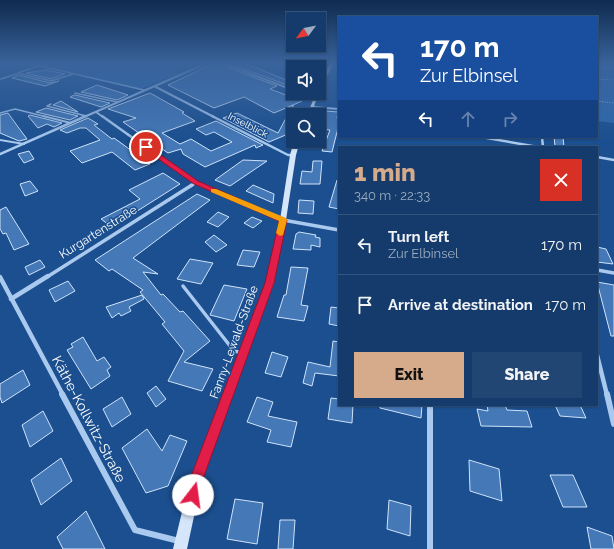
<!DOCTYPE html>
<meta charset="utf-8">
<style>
body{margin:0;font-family:Raleway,sans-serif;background:#214673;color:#f1f3f6;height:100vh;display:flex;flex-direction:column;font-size:15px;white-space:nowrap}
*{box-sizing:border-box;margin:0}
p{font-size:13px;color:#9dadc1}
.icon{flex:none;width:22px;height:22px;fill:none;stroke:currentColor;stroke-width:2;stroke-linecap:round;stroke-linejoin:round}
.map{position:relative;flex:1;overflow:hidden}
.side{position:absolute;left:338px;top:146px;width:260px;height:260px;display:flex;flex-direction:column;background:#143b6b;border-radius:0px;box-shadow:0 1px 3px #0004,0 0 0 1px #33557e}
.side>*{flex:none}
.guide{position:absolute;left:338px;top:16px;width:260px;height:122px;border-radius:0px;box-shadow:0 1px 3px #0004,0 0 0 1px #33557e;background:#1a4fa0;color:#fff;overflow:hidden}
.needle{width:26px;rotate:238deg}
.buttons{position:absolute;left:286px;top:12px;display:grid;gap:8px}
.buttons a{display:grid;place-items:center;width:40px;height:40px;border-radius:0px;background:#143b6b;box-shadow:0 1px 3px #0004,0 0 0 1px #33557e;font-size:20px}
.pin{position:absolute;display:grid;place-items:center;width:34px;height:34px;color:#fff;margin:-17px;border:2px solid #fff;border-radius:50%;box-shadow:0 1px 4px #0007}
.me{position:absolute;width:44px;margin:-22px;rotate:15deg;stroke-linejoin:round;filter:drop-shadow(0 0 3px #0008)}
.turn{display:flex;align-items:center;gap:14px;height:84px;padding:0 16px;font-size:18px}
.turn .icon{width:52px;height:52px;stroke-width:2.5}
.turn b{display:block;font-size:28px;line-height:34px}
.lanes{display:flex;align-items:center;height:38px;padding:0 16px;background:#0003;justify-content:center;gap:20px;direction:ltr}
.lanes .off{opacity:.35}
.round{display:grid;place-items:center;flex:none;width:42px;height:42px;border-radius:0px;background:#214673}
.head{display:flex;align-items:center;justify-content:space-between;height:68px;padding:0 16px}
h1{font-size:24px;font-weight:800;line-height:30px;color:#d6ab8b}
.cta{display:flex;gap:8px;margin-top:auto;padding:8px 16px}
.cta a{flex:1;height:46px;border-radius:0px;background:#d6ab8b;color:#111;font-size:16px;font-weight:800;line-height:46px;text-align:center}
.cta a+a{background:#214673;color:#f1f3f6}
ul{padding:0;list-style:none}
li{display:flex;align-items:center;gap:12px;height:60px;padding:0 16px;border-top:1px solid #33557e}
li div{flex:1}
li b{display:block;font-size:15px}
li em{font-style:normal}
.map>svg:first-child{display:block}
.green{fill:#2e69ad}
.building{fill:#4478b7;stroke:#cfe3fa}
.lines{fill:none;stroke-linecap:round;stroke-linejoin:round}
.path{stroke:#a9c9ee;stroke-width:1;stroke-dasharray:1 1.5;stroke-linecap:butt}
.lane-far2{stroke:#a9c9ee;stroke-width:1.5}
.lane-far1{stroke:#a9c9ee;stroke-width:2}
.lane{stroke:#a9c9ee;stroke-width:3.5}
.street-far4{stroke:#a9c9ee;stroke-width:2}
.street-far3{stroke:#a9c9ee;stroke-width:2.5}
.street-far2{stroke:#a9c9ee;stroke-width:3.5}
.street-far1{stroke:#a9c9ee;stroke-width:4.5}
.street{stroke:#a9c9ee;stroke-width:6}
.secondary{fill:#d6e6fa;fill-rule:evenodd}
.route{fill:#e11d48;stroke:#92132f}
.slow{fill:#f59e0b}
.labels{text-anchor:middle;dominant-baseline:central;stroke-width:3;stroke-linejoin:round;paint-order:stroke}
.far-street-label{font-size:10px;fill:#fff;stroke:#1b4f8f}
.street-label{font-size:12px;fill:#fff;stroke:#1b4f8f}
.near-street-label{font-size:14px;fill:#fff;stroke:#1b4f8f}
</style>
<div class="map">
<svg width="614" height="549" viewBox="0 0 614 549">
<rect width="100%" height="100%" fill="#1b4f8f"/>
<path class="green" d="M32,64H169L167,65L177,68L172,71L180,73L141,89Z
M597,64L614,65V123L597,121Z"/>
<path class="building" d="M217,64H223L224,66L277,86L270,89L302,101L293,105V124L288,134L269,142L223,118L237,113L278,133L293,105L274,113L244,97L214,108L168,85L206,67Z
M231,64H247L291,82L284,84Z
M46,70L65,74L51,79L26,73Z
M19,75L50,83L59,81L45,86L12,78Z
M97,85L128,95L117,100L81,92Z
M150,93L184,112L182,113L195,121L162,133L180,144L191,139L211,151L232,142L214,132L206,135L196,129L216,121L263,145L256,148L255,145L205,167L183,154L181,149L168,153L123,122L136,118L108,109Z
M74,95H75L110,103L101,107L70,97Z
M61,101L78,112L53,105Z
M46,108L78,116L70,120L36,112Z
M326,111L338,112L337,118H339V124L332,152L322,151L330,130L321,129Z
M8,113L21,131L27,139L19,141L0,133V115Z
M30,115L62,123L54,127L47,124L38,128L28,116Z
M88,118L98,124L94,125L112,139L114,138L150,164L135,170L112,152L82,163L70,151L100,140L86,128H80L67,133L60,130Z
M554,137H563L564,147L555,146Z
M29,151L34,159L24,163L18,154Z
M243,160L267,161L230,186L215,180Z
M313,161H322L320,184H300L302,171L312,172Z
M163,173L180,184L112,227L101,219L140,199L129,190Z
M337,180H339V209L329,207Z
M30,181L38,191L25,196L20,184Z
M253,185L274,194L273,203L246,191Z
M197,194L210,200L133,258L158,274L143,272L161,295L163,294L180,312L183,311L210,341L184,362L213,369L202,391L168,381L184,351L162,324L165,322L140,292L143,290L112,269L109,271L95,260Z
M299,200L314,201L313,214L298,213Z
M6,207L29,244L14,250L6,233L3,234L0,229V210Z
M218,212L229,217L218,227L207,222Z
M252,217L262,221L253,228L244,223Z
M299,232L316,235L315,237L320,238V247L311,245V250L293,249L296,234Z
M214,235L227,245L216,252L205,242Z
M597,247L606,249L613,264L597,262Z
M243,250L260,252L254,267L237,265Z
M190,259L213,263L201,284L177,279Z
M40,260L45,267L29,275L25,267Z
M291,267L308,268L301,305L308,306L304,321L277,317L284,295H286Z
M68,281L75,291L55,302L49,290Z
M597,282L614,285V336H611Z
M224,285L247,289L234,321L210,315Z
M142,295L144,299L129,307L131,311L121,316L119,313L112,318L106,307Z
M331,307L339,308V326L329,324Z
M83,337L97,361L104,357L111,367L107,370L110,376L91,389L67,350L73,347L71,344Z
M333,341L339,342V376L315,373L312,386L303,383L308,362L330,367Z
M272,352L288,357L281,377L265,373Z
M23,370L30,385L2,403L0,397V384Z
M156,386L166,399L156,407L147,393Z
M122,397L131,414L112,427L103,409Z
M257,397L273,402L268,416L297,422L291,447L267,442L271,430L247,422Z
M331,398L339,399V405H353L352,423L328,419Z
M380,405H422L421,418L380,408Z
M487,405H505L507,410L527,411L532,427L481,426L477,409L488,411Z
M555,405H580L586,418L560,416Z
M43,411L53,431L30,447L22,425Z
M147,429L162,451L170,435L187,441L168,486L146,493L122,448Z
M61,458L72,481L41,505L31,480Z
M469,460L499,469L502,501L470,491Z
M550,475H573L587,507H563Z
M235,499L263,503L257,544L227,539Z
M389,500L411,506L410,536L387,529Z
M86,511L105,549H63L57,537Z
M280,520H295L293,549H278Z
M587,527L612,536L614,549H591Z"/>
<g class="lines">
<path class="path" d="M148,64L169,66
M597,67L614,68
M597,79L614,80
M597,101L614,103"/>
<path class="lane-far2" d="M31,64L144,90
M38,66L18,73L51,81L73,74
M1,79L19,73
M75,93L117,102
M51,104L47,106L86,116
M0,113L15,109L47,117"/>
<path class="lane-far1" d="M43,116L71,123
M0,140L24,144"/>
<path class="lane" d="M183,286L234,351L243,353"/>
<path class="street-far4" d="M0,64H3
M225,64L293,90
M154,86L214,117
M300,93L316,98
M312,107L339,109
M96,112L103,117
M84,117L205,64"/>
<path class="street-far3" d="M102,116L196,183L204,186
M212,116L288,155H293
M481,137L538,147
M542,137L543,147
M0,154L86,116
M597,157L614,160
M191,186L196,183"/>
<path class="street-far2" d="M201,185L283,220L339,230
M597,270L614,273
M47,277L192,185"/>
<path class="street-far1" d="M0,277L63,395
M11,299L48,276
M597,355L607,395"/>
<path class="street" d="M62,394L135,530L179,541
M607,394L614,424
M430,405V549"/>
<path class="secondary" d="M329,64H333L319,92L311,115H307L316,93H319V86Z
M294,141H300L296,155L286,220L274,283L202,479L187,549H173L190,479L266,283L280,220L290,155Z"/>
</g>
<linearGradient id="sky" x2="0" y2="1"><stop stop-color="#0f2b4f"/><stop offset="0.45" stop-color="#39639b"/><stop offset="1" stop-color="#39639b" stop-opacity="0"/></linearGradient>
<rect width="614" height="141" fill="url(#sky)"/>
<path class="route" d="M144,146H148L198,181L287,220L274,283L203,479L198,500L193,502L188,500L186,495L190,479L265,283L279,221L194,184L144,149Z"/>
<path class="slow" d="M211,189H216L286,218L287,220L283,235L280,236L276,233L279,221L211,192Z"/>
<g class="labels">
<g class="far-street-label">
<text transform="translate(248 125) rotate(27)">Inselblick</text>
</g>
<g class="street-label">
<text transform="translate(98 232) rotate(-32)">Kurgartenstraße</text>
<text transform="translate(234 342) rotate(-70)">Fanny-Lewald-Straße</text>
</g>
<g class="near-street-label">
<text transform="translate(89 419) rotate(62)">Käthe-Kollwitz-Straße</text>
</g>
</g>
</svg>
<div class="buttons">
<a><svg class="needle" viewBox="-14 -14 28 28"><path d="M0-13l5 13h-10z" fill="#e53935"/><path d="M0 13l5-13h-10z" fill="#9dadc1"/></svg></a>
<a><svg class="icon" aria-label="sound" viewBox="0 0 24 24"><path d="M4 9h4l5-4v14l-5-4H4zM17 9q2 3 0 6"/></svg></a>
<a><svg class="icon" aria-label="search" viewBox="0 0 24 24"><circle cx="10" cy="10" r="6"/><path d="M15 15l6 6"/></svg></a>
</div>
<div class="pin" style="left:146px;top:147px;background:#d93025"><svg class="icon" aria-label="arrive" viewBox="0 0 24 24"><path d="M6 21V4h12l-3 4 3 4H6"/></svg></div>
<svg class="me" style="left:193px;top:495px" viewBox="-20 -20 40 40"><circle r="19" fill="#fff"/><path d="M0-13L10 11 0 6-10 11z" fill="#e11d48"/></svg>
<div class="guide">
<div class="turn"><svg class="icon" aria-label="left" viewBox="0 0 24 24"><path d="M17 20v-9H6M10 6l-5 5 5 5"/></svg><div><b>170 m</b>Zur Elbinsel</div></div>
<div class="lanes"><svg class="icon" aria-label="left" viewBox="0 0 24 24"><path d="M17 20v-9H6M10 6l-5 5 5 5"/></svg><svg class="icon off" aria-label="ahead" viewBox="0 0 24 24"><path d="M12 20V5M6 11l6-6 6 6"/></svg><svg class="icon off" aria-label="right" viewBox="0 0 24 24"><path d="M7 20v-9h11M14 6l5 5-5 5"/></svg></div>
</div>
<section class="side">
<div class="head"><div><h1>1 min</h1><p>340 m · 22:33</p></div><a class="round" style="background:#d93025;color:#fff"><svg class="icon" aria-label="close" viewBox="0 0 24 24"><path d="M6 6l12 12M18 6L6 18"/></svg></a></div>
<ul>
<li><svg class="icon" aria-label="left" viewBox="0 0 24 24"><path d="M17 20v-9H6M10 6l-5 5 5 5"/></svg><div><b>Turn left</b><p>Zur Elbinsel</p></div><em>170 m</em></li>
<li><svg class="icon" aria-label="arrive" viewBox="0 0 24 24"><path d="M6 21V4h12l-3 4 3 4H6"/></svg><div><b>Arrive at destination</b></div><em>170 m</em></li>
</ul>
<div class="cta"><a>Exit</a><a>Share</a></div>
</section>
</div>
